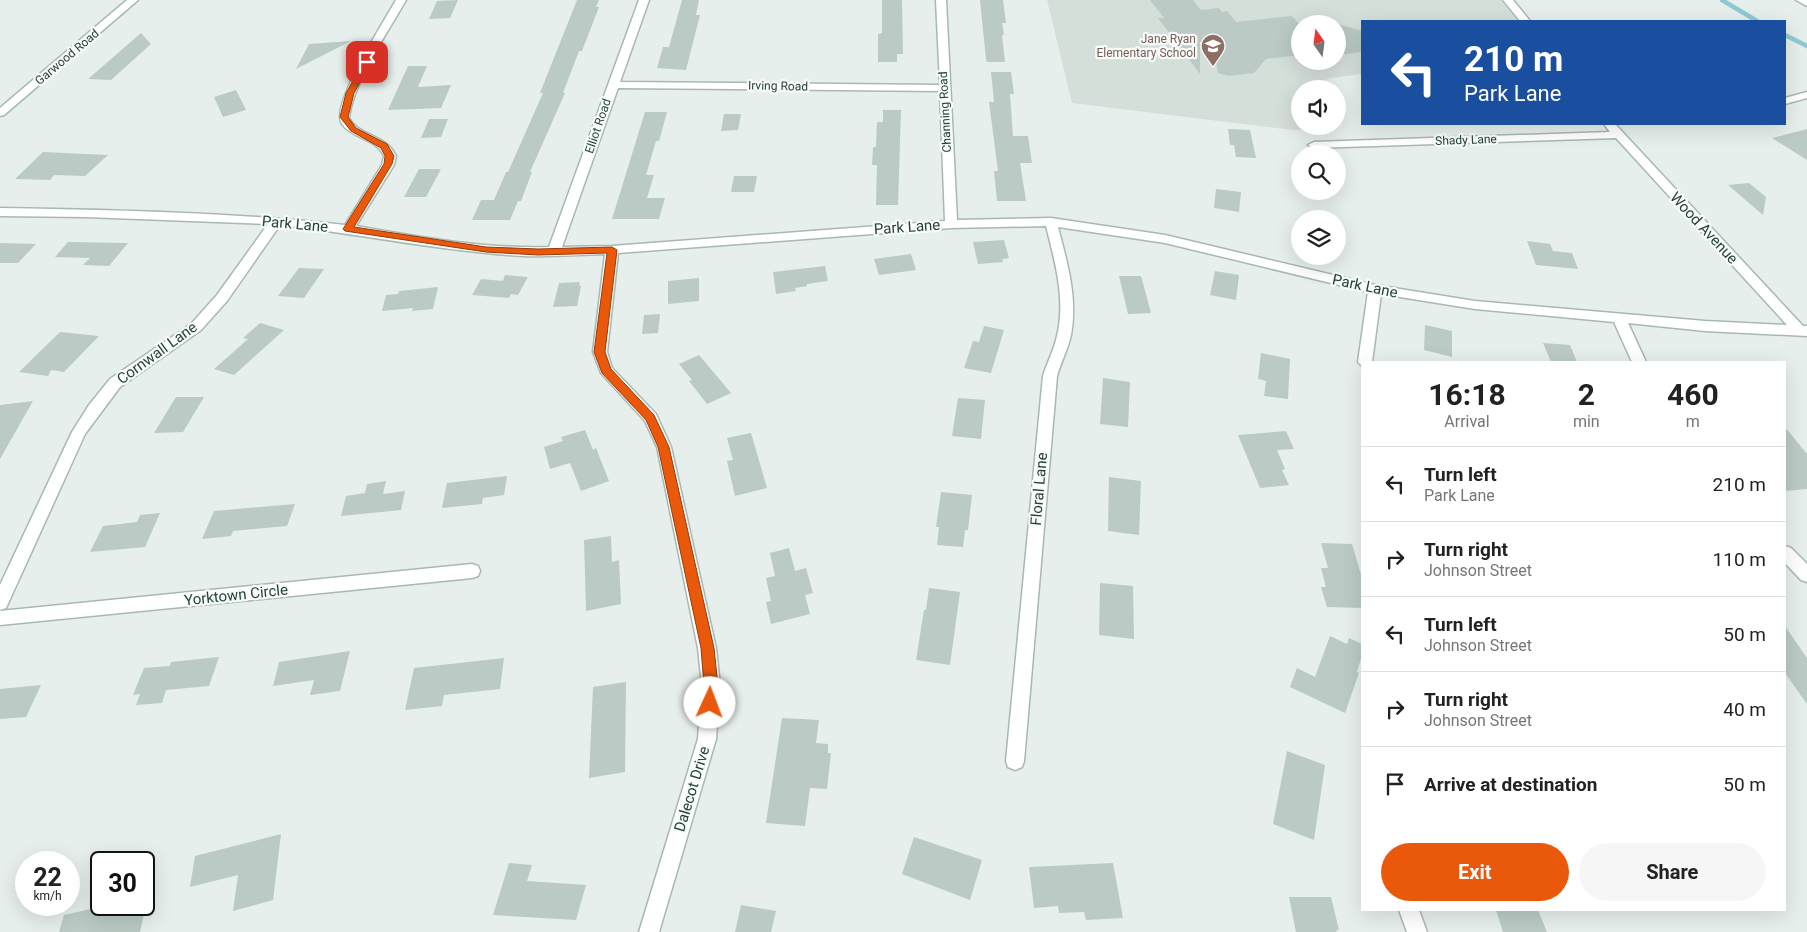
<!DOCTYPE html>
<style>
body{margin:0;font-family:Roboto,sans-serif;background:#f6f6f6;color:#222;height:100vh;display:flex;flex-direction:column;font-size:19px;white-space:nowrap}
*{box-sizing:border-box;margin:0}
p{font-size:16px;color:#767676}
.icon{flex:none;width:28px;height:28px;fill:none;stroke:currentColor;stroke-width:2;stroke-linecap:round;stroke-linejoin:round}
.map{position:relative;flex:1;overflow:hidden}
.drawer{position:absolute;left:1361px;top:361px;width:425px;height:550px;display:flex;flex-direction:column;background:#fff;border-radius:0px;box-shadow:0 5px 20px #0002}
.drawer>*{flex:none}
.banner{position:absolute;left:1361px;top:20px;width:425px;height:105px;border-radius:0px;box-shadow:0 5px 20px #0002;background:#1a4fa0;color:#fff;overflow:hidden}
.needle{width:32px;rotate:346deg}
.fabs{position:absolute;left:1291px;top:15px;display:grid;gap:10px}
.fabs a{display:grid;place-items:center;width:55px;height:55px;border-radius:50%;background:#fff;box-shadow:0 5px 20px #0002;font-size:25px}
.speed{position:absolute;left:15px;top:851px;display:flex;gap:10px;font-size:25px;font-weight:700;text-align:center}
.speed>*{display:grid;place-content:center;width:65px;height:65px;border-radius:50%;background:#fff;box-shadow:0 5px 20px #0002;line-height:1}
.speed small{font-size:12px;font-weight:400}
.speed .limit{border:2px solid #111;border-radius:8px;background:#fff;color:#111}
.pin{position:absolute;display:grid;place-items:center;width:42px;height:42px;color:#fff;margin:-21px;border-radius:10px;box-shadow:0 2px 8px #0006}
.me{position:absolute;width:55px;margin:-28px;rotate:2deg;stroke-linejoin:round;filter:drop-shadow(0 0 4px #0008)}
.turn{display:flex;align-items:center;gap:18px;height:105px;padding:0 20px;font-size:22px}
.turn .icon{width:65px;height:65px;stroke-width:2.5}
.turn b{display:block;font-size:35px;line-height:42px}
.eta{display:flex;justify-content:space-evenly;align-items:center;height:85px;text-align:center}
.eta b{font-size:30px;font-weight:700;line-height:35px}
.action{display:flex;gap:10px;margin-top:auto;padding:10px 20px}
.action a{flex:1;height:58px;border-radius:30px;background:#ea580c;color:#fff;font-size:20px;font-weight:700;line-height:58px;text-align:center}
.action a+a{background:#f6f6f6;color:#222}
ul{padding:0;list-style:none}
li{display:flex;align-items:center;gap:15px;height:75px;padding:0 20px;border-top:1px solid #e0e0e0}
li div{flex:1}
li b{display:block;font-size:19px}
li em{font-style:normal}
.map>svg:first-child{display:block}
.built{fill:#d4dfda;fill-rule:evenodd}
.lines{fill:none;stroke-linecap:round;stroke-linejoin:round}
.stream{stroke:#8ec9d3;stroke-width:4.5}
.building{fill:#bbcac4}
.street-casing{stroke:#a8b8b2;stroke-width:3}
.street{fill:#fff;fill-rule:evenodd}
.route{fill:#ea580c;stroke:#983908}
.labels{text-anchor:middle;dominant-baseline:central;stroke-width:4.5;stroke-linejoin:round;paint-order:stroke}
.far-education-label{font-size:12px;fill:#785e54;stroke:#f7fbf9;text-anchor:end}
.far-street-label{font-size:12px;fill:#24423a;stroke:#f7fbf9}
.street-label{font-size:15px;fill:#24423a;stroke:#f7fbf9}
</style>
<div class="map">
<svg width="1807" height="932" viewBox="0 0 1807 932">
<rect width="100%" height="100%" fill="#e6efeb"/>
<path class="built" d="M1047,0H1501L1517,21H1362V74L1330,78L1310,87V89H1300V126H1326L1327,129L1293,130L1072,103ZM1300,24H1338V61H1300Z"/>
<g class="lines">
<path class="stream" d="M1722,0L1757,21
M1785,35L1807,46"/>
</g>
<path class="building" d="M458,0L450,18L429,19L437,1Z
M577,0H599L596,7H599L582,51H579L563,93H565L530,172H532L521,201H518L510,220H472L481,200H494L506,172H508L543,93H540Z
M682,0H699L696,15H700L686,70L657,68L663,47H669Z
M882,0H902L903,54H897V62H878V34L882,33Z
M980,0H1003L1006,23H1002L1004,35H1002L1005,62H987L986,59Z
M1150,0H1193L1201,10L1219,8L1222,12L1227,11L1236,22L1292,16L1300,25V55L1266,59L1254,73L1229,76L1218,73L1212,41L1200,42V74L1158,18H1164Z
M1338,24L1362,31V52L1338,55Z
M141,33L151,44L111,80L88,79Z
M351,41L296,69L309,44Z
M408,66H427L418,87L451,85L441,108L388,110Z
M991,72H1011L1014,94H1010L1013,136H1028L1032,163H1020L1026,201H997L994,171H998L989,102H994Z
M236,90L246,110L223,117L214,97Z
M883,110H901L898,205H876L877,165H872L873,147H876L877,122H883Z
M645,112H667L659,141H656L646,175H654L647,198H665L659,219H612Z
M724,114H741L738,130L721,131Z
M429,119H448L441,137L421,138Z
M1228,129L1250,130L1256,158L1236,157L1234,145H1230Z
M1807,129V160L1772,138Z
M43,152L108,155L85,176L54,175L50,180L15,179Z
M419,169H441L426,197H404Z
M734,176H757L754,192H731Z
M1749,183L1766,197L1763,215L1728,185Z
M1216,189L1241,192L1239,212L1214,208Z
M1004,240L1009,258L1002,259L1003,262L978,264L973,242Z
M1527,241L1550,244L1553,251L1572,253L1578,269L1536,265Z
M68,242L128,243L109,266L83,265L90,258L55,257Z
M0,243L36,244L18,263H0Z
M911,254L916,270L879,275L874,259Z
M825,266L828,281L807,284V286L795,288L796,291L776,294L773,272Z
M299,268L324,269L304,298L278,296Z
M1215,271L1239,275L1236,300L1210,295Z
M505,275L528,277L518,295L511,294L509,298L472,295L481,279L503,281Z
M1119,276H1141L1151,313L1128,314Z
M699,278V301L668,304V281Z
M580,282L579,285L581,286L577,306L553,307L559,283Z
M438,287L433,309L412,311L413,308L382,311L386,295L398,294L399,291Z
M660,314L658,333L642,334L644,315Z
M260,323L284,330L234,375L214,369L248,339L243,338Z
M1425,325L1452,331V357L1424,350Z
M984,326L1004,330L991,373L964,368L973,341L979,342Z
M60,332L99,336L64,372L51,370L48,376L19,372Z
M1543,343L1570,345L1577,362H1551Z
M1261,353L1290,359L1288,399L1264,396L1266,381L1258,379Z
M699,355L731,393L707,404L689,381L692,380L679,364Z
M1103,378L1130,382L1128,427L1100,424Z
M176,397H204L183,432L154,433Z
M958,398L985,400L981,439L952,436Z
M33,401L0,459V405Z
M1785,427L1807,454V489L1785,491Z
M585,430L593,450L596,448L609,481L581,491L570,463L550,469L544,447L563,441L561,437Z
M1286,431L1294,449L1277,450L1285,469L1282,470L1289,485L1260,488L1238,435Z
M751,433L767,488L735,496L727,461L733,460L727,438Z
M507,476L504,495L483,498L482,504L442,508L447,483Z
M1109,477L1141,481L1139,535L1108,531Z
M386,481L383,494L405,491L401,510L341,516L346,496L365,493L367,484Z
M941,492L972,495L968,530H965L963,547L937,545L939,527H936Z
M295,504L287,526L233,531L231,536L202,539L214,511Z
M160,513L145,547L90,552L103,526L137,522L140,515Z
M611,536L612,562L619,560L621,604L586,611L584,540Z
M1321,543L1352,544L1362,578V608L1327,607L1321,587H1326L1321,568H1328Z
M789,548L795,571L806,568L813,593L805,595L810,614L771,624L766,602L771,601L766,578L775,576L770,553Z
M1100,583L1133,586L1134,639L1099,635Z
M929,588L960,592L950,665L916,660L924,610H926Z
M1785,626L1807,658V704L1785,673Z
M1330,636L1347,644L1349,638L1362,644V655L1357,672L1359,673L1345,713L1290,687L1297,668L1315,677Z
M350,651L340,691L310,695L314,680L273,686L279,662Z
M219,657L209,686L166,690L162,703L136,705L140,694L133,695L144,668L170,666L171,662Z
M504,658L500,689L444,695L442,706L405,710L414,668Z
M626,682L625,772L589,778L593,687Z
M41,685L26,717L0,719V689Z
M782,718L819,720L816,743L828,744V753H831L827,789L810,788L805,826L766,823Z
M1287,751L1325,765L1314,840L1273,824Z
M281,834L273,900L233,911L238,875L190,887L195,856Z
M914,837L982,860L970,900L902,874Z
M509,863L532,865L527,881L586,885L576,920L493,915Z
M1113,863L1123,918L1086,920L1084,912L1059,913L1058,906L1034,908L1029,867Z
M1289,897H1331L1339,930H1336L1337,932H1296Z
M108,905H146L140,932H59L64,915Z
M741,905L776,911L771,932H735Z
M1496,910H1538L1547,932H1503Z"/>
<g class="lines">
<defs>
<path id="street" d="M127,0H138L4,115L0,116V108Z
M396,0H406C388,32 353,82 349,118C358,136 386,134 396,156L394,165L356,226C420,237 484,249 549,247L639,0H649L620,82L940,85L936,0H946L957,220L1051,218L1165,235L1375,285L1475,301L1705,321L1787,325L1616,138L1314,148L1308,145L1314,142L1610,132L1604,124H1615L1803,326H1807V336L1705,331L1628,323L1646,362H1632L1614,322L1475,309L1381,294L1372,362H1362V366L1358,362L1368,292L1165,243L1058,227C1067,262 1078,298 1071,335C1068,349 1061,362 1057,376L1024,761L1022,767L1015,770L1008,767L1006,761L1043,376C1047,363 1054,350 1057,336C1066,299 1055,262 1046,226L951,228L618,253L607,352L612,368L656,414L671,447L716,648L720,686L716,739L659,932H639L698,739L702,686L698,648L657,447L645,421L601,373L593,352L605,254C578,255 549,257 522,256C441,251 361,234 280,225L227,301L201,330L120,387L85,434L6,608L0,610V585L72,432L89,405L110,379L191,324L217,295L268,224L86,217L0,216V208C115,210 230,212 345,225L382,165L384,156C377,139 353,139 342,124C329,107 385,20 396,0ZM618,88L940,91L945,221L612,246L562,247Z
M1503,0H1513L1530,21H1520Z
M1796,0H1807V6Z
M1807,92V98L1785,104V98Z
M1785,546L1791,548L1807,564V582L1801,580L1785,563Z
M472,564L478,566L480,571L478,576L472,578L0,625V611Z
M1399,910H1419L1427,932H1407Z"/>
</defs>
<use href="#street" class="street-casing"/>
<use href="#street" class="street"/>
</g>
<path class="route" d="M364,61L371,62L354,93L348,117L356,128L387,144L394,156L392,164L354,227L486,247L538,249L612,247L617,250L605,352L611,369L654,415L669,447L714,648L718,686L714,708L710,710L705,708L703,703L704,686L701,648L658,447L646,420L602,373L594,352L607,253L538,255L486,252L345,231L343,229L384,164L385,156L381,148L351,131L340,117L346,93Z"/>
<defs>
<symbol id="school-pin" viewBox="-11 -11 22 30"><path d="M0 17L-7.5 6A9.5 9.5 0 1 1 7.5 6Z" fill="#8d6e63" stroke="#f7fbf9"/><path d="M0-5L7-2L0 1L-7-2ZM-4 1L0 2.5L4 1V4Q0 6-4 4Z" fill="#fff"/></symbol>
</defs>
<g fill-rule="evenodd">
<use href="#school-pin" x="1199" y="32" width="28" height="38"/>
</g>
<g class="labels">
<g class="far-education-label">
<text x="1196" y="39">Jane Ryan<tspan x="1196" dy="14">Elementary School</tspan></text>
</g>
<g class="far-street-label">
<text transform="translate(67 57) rotate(-40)">Garwood Road</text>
<text transform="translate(778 86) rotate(1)">Irving Road</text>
<text transform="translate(945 112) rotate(-93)">Channing Road</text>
<text transform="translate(598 126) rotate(-71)">Elliot Road</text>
<text transform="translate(1466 140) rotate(-2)">Shady Lane</text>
</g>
<g class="street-label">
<text transform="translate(295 224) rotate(5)">Park Lane</text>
<text transform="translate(907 227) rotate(-4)">Park Lane</text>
<text transform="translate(1704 228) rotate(47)">Wood Avenue</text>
<text transform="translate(1365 286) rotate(12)">Park Lane</text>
<text transform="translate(157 353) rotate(-36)">Cornwall Lane</text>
<text transform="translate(1039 489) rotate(-85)">Floral Lane</text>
<text transform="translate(236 595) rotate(-6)">Yorktown Circle</text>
<text transform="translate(692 789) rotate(-73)">Dalecot Drive</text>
</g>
</g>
</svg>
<div class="fabs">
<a><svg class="needle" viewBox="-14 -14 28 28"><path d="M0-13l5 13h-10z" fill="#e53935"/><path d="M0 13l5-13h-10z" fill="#767676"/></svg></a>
<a><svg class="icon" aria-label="sound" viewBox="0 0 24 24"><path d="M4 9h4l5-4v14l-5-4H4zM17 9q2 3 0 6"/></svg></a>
<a><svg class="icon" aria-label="search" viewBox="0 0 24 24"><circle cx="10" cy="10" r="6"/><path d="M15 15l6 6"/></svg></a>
<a><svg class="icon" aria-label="layers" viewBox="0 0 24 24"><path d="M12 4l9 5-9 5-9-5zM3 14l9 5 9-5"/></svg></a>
</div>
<div class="speed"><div>22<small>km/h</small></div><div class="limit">30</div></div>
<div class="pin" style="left:367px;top:62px;background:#d93025"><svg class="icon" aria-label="arrive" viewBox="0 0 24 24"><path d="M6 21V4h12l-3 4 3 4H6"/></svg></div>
<svg class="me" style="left:710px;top:703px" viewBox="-20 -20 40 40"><circle r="19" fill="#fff"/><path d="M0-13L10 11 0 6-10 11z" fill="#ea580c"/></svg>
<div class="banner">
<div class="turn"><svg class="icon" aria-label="left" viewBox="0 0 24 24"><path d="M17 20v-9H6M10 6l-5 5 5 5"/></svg><div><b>210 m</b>Park Lane</div></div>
</div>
<section class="drawer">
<div class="eta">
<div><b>16:18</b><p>Arrival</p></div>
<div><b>2</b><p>min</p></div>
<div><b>460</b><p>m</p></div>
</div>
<ul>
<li><svg class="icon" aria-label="left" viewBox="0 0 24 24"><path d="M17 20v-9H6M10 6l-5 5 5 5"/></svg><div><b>Turn left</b><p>Park Lane</p></div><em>210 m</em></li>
<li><svg class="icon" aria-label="right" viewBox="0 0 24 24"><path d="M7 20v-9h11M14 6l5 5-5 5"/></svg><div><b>Turn right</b><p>Johnson Street</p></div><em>110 m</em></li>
<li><svg class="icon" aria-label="left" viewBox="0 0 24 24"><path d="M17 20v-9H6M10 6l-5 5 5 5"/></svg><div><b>Turn left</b><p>Johnson Street</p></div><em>50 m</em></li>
<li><svg class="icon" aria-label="right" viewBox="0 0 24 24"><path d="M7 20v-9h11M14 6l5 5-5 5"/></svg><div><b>Turn right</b><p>Johnson Street</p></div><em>40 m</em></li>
<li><svg class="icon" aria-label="arrive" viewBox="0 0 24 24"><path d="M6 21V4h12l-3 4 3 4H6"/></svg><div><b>Arrive at destination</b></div><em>50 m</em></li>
</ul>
<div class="action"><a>Exit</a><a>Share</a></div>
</section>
</div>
